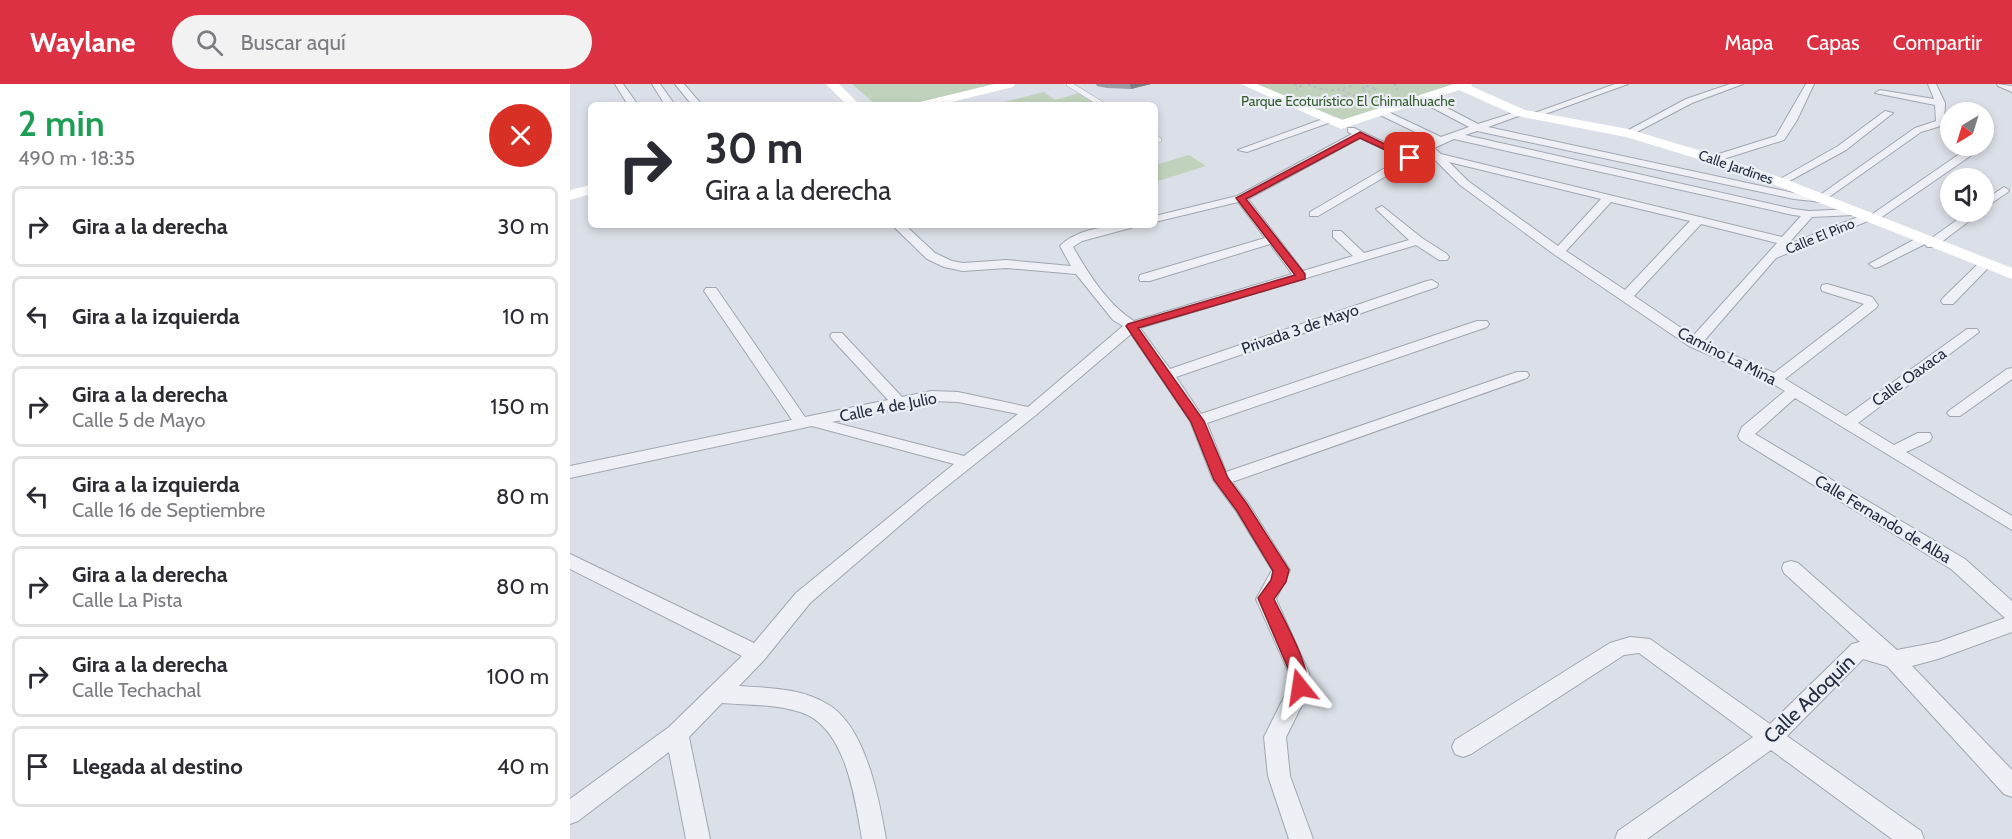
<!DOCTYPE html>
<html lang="es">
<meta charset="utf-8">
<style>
body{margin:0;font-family:Cabin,sans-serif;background:#f2f2f3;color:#2b2b33;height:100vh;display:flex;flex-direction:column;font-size:22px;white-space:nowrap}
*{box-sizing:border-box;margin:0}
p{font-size:20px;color:#7c7c81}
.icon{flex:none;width:33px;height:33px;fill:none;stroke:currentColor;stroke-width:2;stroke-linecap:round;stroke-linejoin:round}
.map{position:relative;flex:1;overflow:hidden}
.panel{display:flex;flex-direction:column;background:#fff;width:570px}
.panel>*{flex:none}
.top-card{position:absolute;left:18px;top:18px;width:570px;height:126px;border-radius:9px;box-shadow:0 3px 9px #0003;background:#fff;color:#2b2b33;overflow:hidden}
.needle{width:39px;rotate:218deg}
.fabs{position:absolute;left:1370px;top:18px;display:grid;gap:12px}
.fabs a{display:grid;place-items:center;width:54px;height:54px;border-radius:50%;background:#fff;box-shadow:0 3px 9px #0003;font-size:30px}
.pin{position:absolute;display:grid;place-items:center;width:51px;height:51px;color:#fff;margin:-26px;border-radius:12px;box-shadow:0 3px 9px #0006}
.me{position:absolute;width:66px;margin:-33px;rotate:345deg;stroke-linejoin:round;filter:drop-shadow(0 0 4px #0008)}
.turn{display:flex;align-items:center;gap:21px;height:126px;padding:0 18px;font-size:27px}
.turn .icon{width:78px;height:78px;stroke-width:2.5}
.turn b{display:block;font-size:42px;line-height:51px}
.round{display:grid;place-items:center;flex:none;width:63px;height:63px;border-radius:32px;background:#f2f2f3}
.headline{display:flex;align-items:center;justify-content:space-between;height:102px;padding:0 18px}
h1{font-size:36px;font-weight:600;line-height:45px;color:#1e9e55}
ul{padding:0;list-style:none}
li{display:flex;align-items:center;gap:18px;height:81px;margin:0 12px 9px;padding:0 6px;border:3px solid #e1e1e2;border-radius:9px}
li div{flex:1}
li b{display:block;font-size:22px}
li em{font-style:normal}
header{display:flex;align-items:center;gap:36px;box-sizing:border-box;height:84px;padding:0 30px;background:#db3142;color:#fff}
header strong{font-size:28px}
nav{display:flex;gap:33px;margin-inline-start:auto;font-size:21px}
.search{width:420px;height:54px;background:#f2f2f3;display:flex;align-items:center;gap:15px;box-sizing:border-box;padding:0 21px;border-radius:33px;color:#7c7c81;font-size:22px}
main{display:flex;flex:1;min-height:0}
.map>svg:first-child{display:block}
.green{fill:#c0d2bc}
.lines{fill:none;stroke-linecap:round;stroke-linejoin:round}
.service-casing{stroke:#a0a6b1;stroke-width:6}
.minor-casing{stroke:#a0a6b1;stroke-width:2}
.path{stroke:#b9bdc6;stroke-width:2;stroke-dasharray:3 3;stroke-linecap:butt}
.service{stroke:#eef0f5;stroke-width:5}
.minor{fill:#eef0f5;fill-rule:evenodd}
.secondary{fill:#fff;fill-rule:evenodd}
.wall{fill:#999ea9}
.shaded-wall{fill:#7d818a}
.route{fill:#db3142;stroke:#8e202b;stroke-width:1.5}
.labels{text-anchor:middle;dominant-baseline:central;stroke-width:4.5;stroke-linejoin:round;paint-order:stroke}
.far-park-label{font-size:14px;fill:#365c30;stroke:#ebeff5}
.far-street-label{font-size:14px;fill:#242c3f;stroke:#ebeff5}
.street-label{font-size:16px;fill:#242c3f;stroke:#ebeff5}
.near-street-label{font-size:20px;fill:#242c3f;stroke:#ebeff5}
</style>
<header>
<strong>Waylane</strong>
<div class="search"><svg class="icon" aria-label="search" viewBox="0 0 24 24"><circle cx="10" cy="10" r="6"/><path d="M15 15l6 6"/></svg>Buscar aquí</div>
<nav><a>Mapa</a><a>Capas</a><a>Compartir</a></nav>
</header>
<main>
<section class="panel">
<div class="headline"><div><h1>2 min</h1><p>490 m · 18:35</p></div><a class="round" style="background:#d93025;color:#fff"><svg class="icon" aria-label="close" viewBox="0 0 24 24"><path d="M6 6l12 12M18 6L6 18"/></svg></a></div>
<ul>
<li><svg class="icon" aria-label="right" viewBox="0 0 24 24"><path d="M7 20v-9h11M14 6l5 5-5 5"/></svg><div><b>Gira a la derecha</b></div><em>30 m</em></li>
<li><svg class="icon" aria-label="left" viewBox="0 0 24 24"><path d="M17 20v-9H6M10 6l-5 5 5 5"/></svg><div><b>Gira a la izquierda</b></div><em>10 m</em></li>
<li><svg class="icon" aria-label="right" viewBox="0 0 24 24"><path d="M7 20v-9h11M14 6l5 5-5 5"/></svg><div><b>Gira a la derecha</b><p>Calle 5 de Mayo</p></div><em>150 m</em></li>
<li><svg class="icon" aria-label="left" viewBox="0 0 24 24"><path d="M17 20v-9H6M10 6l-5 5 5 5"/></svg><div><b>Gira a la izquierda</b><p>Calle 16 de Septiembre</p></div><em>80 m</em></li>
<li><svg class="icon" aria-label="right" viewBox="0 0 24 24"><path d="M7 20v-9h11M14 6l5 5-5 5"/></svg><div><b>Gira a la derecha</b><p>Calle La Pista</p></div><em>80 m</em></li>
<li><svg class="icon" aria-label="right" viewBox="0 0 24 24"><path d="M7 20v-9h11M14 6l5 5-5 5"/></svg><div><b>Gira a la derecha</b><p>Calle Techachal</p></div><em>100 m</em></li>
<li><svg class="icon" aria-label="arrive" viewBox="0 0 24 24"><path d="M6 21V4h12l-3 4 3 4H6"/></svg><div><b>Llegada al destino</b></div><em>40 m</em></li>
</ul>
</section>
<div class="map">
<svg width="1442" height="755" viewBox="0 0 1442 755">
<rect width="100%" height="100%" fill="#dbdfe7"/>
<path class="green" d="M282,0H431L337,21H306Z
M676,0H884L777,37Z
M474,8L485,16L509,9L527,21H422Z
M619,71L636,82L585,98V81Z"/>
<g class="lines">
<defs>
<path id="service" d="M499,0L533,21
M585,53L589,56"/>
<path id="minor" d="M45,0H53L68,21H58Z
M82,0H90L105,21H95Z
M105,0H114L132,21H122Z
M1045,0H1058L967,33L959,31Z
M1160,0H1173L1122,19L1061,51L1053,49L1116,15Z
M1236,0H1244L1227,36L1214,56L1147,77H1139V73L1206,52Z
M1358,0H1366L1375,19L1374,41L1351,48L1252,118L1224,115L907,47L895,51L1223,125L1239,127L1284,125L1290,128L1284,131L1242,133L1217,161L1293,131H1301L1401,62H1409V66L1306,137H1298L1206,174L1133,258L1204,289L1294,220L1252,207L1251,204L1252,201L1257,200L1302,213L1308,221L1306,224L1215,295L1276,332L1397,245H1407L1409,248L1288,339L1324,361L1348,349H1360L1362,353L1360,357L1336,368L1442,432V446L1225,314L1185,350L1395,475L1442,517V548L1368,575L1342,582L1442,686V713L1434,710L1317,582L1293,575L1217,652L1351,747L1354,755H1322L1201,666L1077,755H1045L1048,747L1183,653L1069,569L1054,571L901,670L893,673L885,670L882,663L885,656L1040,559L1060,553L1080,555L1200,640L1282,560L1290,558L1214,489L1212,484L1214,479L1221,477L1228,479L1327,566L1368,558L1435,534L1381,485L1170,356L1168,352L1172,343L1215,307L1200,298L1119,262L985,171L890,101L857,68L748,132H740V128L832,74L790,54L678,115L733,187L783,172L763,153V147H771L794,169L839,156L808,127L806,125L812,122L852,154L877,170L879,173L877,176H869L846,161L570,244L600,285L857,197L862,196L868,200L867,203L606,293L631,330L907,237H917L919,240L917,243L637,339L656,388L947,288H957L959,291L957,294L662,398L678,419L720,486L706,515L739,589L741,603L716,653L720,692L743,755H719L698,692L694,653L719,603V589L686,515L702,486L666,427L643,396L620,337L561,250L466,331L356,419L240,519L194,576L169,602C199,604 233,604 259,621C296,644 309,715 316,755H292C285,715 276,642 230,628C205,620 177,621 152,619L119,653L140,755H116L99,668L8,737L0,740V715L99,643L172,572L0,485V470L184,559L226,509L384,380L242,342L0,394V382L222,336L134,207L136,204H146L235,333L318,316L262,255L260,252L262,249H272L332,313L361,307L388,308L458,323L553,242L543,236L506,190L436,184L393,187L374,183L357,175L322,141H335L365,169L382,177L393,179L436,176L501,182L490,162C507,144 542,141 566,141L564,143L512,157L503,163C518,189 538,221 564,237L722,190L700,160L580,197H570L569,194L570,191L695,154L668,118L585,138V132L667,112L782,50L778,48V44H784L839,70L862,56L808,30V26H814L871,53L899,43L848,16V12H854L908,40L952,26L957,29L918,43L1224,109L1250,111L1345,44L1366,37L1365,21L1305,9L1310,6L1364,15ZM884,55L1223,131L1231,132L1212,153L871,70L864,64ZM879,78L1031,115L988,162L898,97ZM1041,118L1120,137L1055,206L996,167ZM1131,140L1207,159L1123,252L1064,212ZM361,317L388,318L448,330L394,372L262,338Z
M1427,0L1442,2V8L1428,2Z
M1315,27L1323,29L1276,66L1214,100L1210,101L1205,98L1268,62Z
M761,32L766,35L764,37L677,68L668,66Z
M1434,103L1439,106L1438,108L1413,125V117Z
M1398,128H1411L1365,163H1357L1355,160L1309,183L1305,184L1299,180L1349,153L1353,152L1359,156Z
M1415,176L1421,180L1419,183L1383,220H1373L1371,217L1373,214L1411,177Z
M1442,284V295L1390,332H1380L1377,329L1380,326L1437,285Z"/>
</defs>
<use href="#service" class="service-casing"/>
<use href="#minor" class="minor-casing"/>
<path class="path" d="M724,0L731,2L726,5
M738,0C753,8 770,8 785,0
M824,0L828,4L824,8
M796,2L807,5L800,8L791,6Z
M772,6L788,13L802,15
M768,10L778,13L771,15L763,13Z
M760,19L794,17"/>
<use href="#service" class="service"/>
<use href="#minor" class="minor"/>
<path class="secondary" d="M256,0H269L290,21H277Z
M424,0H445L443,3L369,21H348L350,18Z
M671,0H687L772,36L884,0H902L901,2L955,26L1058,45L1148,72L1215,95L1442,184V195L1205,101L1138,78L1056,53L947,32L889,6L771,45Z
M21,101V110L0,116V106Z"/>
</g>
<path class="wall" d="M526,0H581L561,5L537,4L527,2Z"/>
<path class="shaded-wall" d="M560,0H581L561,5Z"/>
<path class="route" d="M790,48L844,74L837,76L790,54L676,115L735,190V195L568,244L634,337L658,394L677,420L719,486L716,498L704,515C713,535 745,589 736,608L730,611L723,608L720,589L688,514L701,496L703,487L667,427L644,396L621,338L556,242L558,240L725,191L666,114Z"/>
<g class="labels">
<g class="far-park-label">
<text x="778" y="17">Parque Ecoturístico El Chimalhuache</text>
</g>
<g class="far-street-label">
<text transform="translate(1166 83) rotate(19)">Calle Jardines</text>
<text transform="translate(1250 152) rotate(-22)">Calle El Pino</text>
</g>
<g class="street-label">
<text transform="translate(730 245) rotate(-19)">Privada 3 de Mayo</text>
<text transform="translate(1157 272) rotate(27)">Camino La Mina</text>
<text transform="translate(1339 293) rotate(-36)">Calle Oaxaca</text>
<text transform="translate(318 323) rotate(-11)">Calle 4 de Julio</text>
<text transform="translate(1313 435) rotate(31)">Calle Fernando de Alba</text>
</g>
<g class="near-street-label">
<text transform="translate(1239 615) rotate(-44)">Calle Adoquín</text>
</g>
</g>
</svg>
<div class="fabs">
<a><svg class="needle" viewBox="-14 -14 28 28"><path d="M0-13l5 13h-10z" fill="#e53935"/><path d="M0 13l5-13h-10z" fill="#7c7c81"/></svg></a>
<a><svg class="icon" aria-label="sound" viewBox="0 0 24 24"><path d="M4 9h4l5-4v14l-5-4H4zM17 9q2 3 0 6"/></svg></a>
</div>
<div class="pin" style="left:840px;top:74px;background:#d93025"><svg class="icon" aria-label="arrive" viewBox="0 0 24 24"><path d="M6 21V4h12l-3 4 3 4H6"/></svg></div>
<svg class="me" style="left:730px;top:603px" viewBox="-20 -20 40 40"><path d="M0-17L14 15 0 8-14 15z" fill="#db3142" stroke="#fff" stroke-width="4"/></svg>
<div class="top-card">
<div class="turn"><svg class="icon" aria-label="right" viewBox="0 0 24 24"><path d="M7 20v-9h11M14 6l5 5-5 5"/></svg><div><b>30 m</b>Gira a la derecha</div></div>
</div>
</div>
</main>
